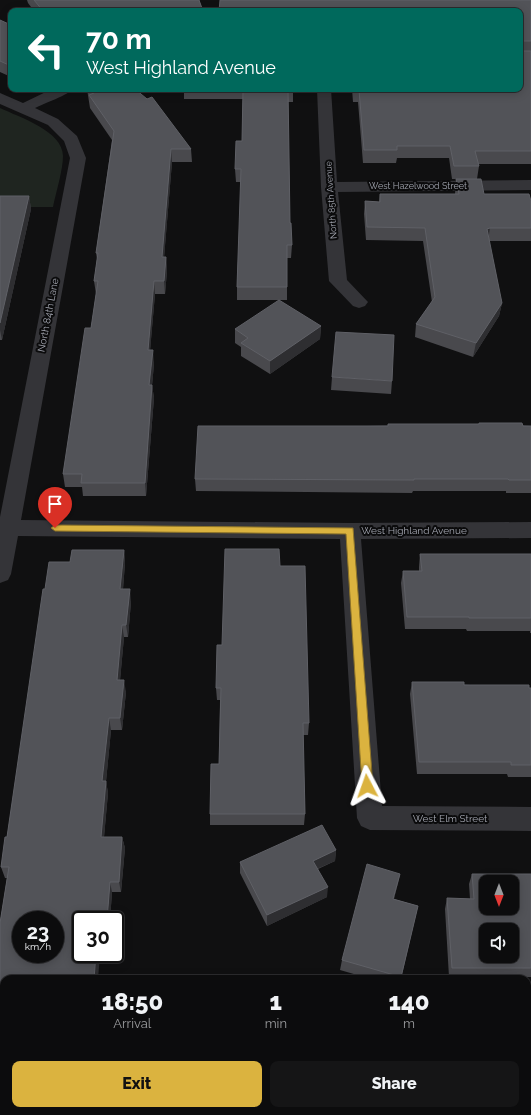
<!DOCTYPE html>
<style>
body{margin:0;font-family:Raleway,sans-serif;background:#151516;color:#f1f3f6;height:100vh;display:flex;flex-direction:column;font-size:15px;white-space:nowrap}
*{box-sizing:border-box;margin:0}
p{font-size:13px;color:#9a9b9d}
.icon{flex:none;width:22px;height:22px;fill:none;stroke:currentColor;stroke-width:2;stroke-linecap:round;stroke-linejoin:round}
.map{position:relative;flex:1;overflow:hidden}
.panel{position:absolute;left:0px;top:975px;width:531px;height:140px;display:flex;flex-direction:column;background:#0c0c0d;border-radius:12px 12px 0 0;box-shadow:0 2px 10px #0003,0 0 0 1px #2c2c2e}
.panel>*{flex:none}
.hud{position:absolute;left:8px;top:8px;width:515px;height:84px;border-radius:8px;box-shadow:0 2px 10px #0003,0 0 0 1px #2c2c2e;background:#00695c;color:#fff;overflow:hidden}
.needle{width:26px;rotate:180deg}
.controls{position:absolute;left:479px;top:875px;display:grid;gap:8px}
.controls a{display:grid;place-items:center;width:40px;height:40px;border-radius:8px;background:#0c0c0d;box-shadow:0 2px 10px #0003,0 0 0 1px #2c2c2e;font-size:20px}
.speed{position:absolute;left:12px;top:911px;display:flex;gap:8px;font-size:20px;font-weight:700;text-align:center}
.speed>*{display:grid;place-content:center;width:52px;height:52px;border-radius:50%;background:#0c0c0d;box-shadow:0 2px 10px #0003,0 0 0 1px #2c2c2e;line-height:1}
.speed small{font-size:10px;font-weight:400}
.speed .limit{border:2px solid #111;border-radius:6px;background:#fff;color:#111}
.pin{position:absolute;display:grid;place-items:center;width:34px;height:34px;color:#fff;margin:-41px -17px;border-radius:50% 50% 50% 0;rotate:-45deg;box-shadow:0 0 4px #0007}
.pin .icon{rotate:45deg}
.me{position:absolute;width:44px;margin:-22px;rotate:356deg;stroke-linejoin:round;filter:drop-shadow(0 0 3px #0008)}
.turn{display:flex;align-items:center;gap:14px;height:84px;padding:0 12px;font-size:18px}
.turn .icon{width:52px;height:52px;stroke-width:2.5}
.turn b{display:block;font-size:28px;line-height:34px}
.eta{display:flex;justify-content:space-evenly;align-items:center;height:68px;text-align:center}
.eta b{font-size:24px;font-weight:800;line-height:28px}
.primary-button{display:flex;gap:8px;margin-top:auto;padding:8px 12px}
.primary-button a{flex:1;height:46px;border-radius:8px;background:#dbb33f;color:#111;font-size:16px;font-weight:800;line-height:46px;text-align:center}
.primary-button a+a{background:#151516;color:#f1f3f6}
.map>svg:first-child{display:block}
.green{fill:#1f2520}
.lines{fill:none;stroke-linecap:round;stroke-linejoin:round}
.minor{fill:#343438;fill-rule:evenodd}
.wall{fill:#49494d}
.shaded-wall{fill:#2e2e31}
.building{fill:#525358;stroke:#5f6066;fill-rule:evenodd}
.route{fill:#dbb33f;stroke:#8e7429}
.labels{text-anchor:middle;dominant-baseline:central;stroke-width:4;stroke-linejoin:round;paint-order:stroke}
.far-street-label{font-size:9px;fill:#a3a6b0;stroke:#0b0b0c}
.street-label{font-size:10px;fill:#a3a6b0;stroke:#0b0b0c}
</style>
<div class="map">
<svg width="531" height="1115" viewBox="0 0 531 1115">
<rect width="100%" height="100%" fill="#101011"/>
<path class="green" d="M0,108C19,117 63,131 63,156C63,170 56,192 53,207H0Z"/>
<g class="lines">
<path class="minor" d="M52,89H73C70,94 43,104 35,108L58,119L77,136L86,158L21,520L350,523L531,522V538L361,539L382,806L531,807V831L370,830L361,826L357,818L340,539L18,536L11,574L8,580L0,583V517L70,158L64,141L48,125L0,104V93L23,103Z
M317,89H331L337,182L531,180V190L338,192L347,280L368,302L365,306L359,308L353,306L329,281L321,187Z"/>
</g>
<path class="wall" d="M27,0H199L203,11H34L28,3Z
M531,0V164H478L479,166L477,179H452L449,158H397L396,163H363L358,102H353L352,89H520V11Z
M0,20L11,25V77L0,72Z
M87,89H135L191,149L192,162H172L164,257H166L167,271L165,294H155L150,350L154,364L152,385L154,398L146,496H83L82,487H65L63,474L91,328L96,294L94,281L97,259L96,253L112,140L90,108Z
M184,89H293V102H288L290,223L292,245L291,258H287V300H237V287L241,182H236L235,169L242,141L243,99H184Z
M456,179L484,194L531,201V241H489L502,303L499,316L473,357L415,337L416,324L432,302L423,241L366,240L364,214L365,201L379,202L380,194H455Z
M0,196H29L31,209L2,340H0V342Z
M321,326L320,339L270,374L241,356V347L235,343V329Z
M332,377L392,381L391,394L331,390Z
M479,423L531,426V493H506V491H413L412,493L196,491L195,479L366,426L479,424Z
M124,550L125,563L123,589L131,602L128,637H124L120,680L126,692L122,730H111L106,781L108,793L104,837H122L125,848L121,892H112L110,920H81V954H107V955H100L4,979V1005H0V923L7,878H5L1,867L7,837L45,589L70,562Z
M420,554H531V633H530V631H467L466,629H405L401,583L403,571H419V567Z
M280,566L309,723L308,735H303L305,814L304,825H210V814L219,764L220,700H217L216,688L222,645Z
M412,682L531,688V777H508L507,774H417L410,694Z
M336,850L335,861L318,869L327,897L267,926L240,873V862Z
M400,874L394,899L418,906L401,979H371L340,970L342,960Z
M472,874H531V977H449L445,909L447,898L470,899L469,884Z
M343,1111H415L416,1115H344Z
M454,1111H527L531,1115H454Z"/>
<path class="shaded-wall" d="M171,149L172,162L163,271L162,257Z
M29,196L31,209L2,340L0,330V323Z
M490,228L488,241L487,229Z
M166,257L167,271L165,294L164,281Z
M154,281L155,294L149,364L148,350Z
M502,303L499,316L473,357L476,343Z
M321,326L320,339L270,374V361Z
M153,350L154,364L151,398L149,385Z
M152,385L154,398L146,496L145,483Z
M124,550L125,563L122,602L120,589Z
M130,589L131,602L128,637L126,625Z
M122,625L124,637L119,692L117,680Z
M124,680L126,692L122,730L120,718Z
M109,718L111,730L105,793L102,781Z
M106,781L108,793L103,848L101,837Z
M122,837L125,848L121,892L119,882Z
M336,850L335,861L312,871L313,861Z
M400,874L398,884L391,909L393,899Z
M110,882L112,892L110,920H107Z
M328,887L327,897L267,926V915Z
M96,954H100V955L98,979H94Z"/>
<path class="building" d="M34,0H199L203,11H43Z
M220,0H531V41H521V51H531V151H475L479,166H454L450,146H397V150H364L359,90H354V89H520V11H219Z
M0,20L11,25V66L0,61Z
M89,89H135L147,99L152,97L191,149H171L162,257H166L164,281H154L148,350H153L149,385H152L145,483H81L82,474H63L85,328H91L98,281H94L98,253H96L114,131L89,95L94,93Z
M243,89H293H288L290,223H291L292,245H287V287H237L241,169H235L236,141H242Z
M456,179H481L484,194H529L531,201V228H490L487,229L502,303L476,343L416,324L435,297L425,228L367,227L365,201L380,202V194H459Z
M0,196H29L0,323Z
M279,300L321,326L270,361L241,343L248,338L235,329Z
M336,332L394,335L392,381L332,377Z
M479,423H522L523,426H531V480H509L508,479H414V480L195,479L198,426H388V424H479Z
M225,549H279L280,566H305L309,723H303L305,814H210L211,764H219L221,688H216L217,645H222Z
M72,550H124L120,589H130L126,625H122L117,680H124L120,718H109L102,781H106L101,837H122L119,882H110L107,920H81V954H96L94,979H4V995H0V923L9,867H1L5,837H7L43,589H45L49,562H70ZM21,920H55V954H21Z
M420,554H531V618H469V617H407L403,571H422Z
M412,682H464V685H529V688H531V765H511V762H419Z
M322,825L336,850L313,861L328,887L267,915L240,862Z
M367,864L400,874L393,899L418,906L401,977L342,960Z
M472,874H531V968H452L447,898L474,899ZM486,882H512V908H486ZM486,930H512V956H486Z
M0,1059L4,1062V1111H61L64,1114L63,1115H0Z
M527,1071H531V1115H459V1111H527Z
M347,1111H415L416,1115H348Z"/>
<path class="route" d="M55,525L353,528L373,786L371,789L367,790L364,789L362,786L346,534L55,531L51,528Z"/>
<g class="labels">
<g class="far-street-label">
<text x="418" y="186">West Hazelwood Street</text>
<text transform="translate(331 200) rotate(-94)">North 85th Avenue</text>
</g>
<g class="street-label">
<text transform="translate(48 315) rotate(-79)">North 84th Lane</text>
<text x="414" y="530">West Highland Avenue</text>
<text x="450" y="818">West Elm Street</text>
</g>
</g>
</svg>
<div class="controls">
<a><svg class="needle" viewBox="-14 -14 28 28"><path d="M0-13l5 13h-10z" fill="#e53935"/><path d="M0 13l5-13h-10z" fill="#9a9b9d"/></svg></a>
<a><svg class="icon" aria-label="sound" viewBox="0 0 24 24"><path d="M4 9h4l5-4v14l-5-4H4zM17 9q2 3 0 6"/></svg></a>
</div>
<div class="speed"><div>23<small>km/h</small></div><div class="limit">30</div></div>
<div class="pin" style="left:55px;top:528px;background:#d93025"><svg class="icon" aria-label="arrive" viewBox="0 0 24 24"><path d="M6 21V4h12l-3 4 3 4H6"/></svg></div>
<svg class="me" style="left:367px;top:786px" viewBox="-20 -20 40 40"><path d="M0-17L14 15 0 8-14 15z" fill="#dbb33f" stroke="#fff" stroke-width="4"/></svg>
<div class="hud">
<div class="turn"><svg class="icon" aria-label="left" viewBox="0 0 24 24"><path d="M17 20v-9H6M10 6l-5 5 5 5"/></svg><div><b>70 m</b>West Highland Avenue</div></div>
</div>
<section class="panel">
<div class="eta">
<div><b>18:50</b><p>Arrival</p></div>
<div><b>1</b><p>min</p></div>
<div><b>140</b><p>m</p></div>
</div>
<div class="primary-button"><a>Exit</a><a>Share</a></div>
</section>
</div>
